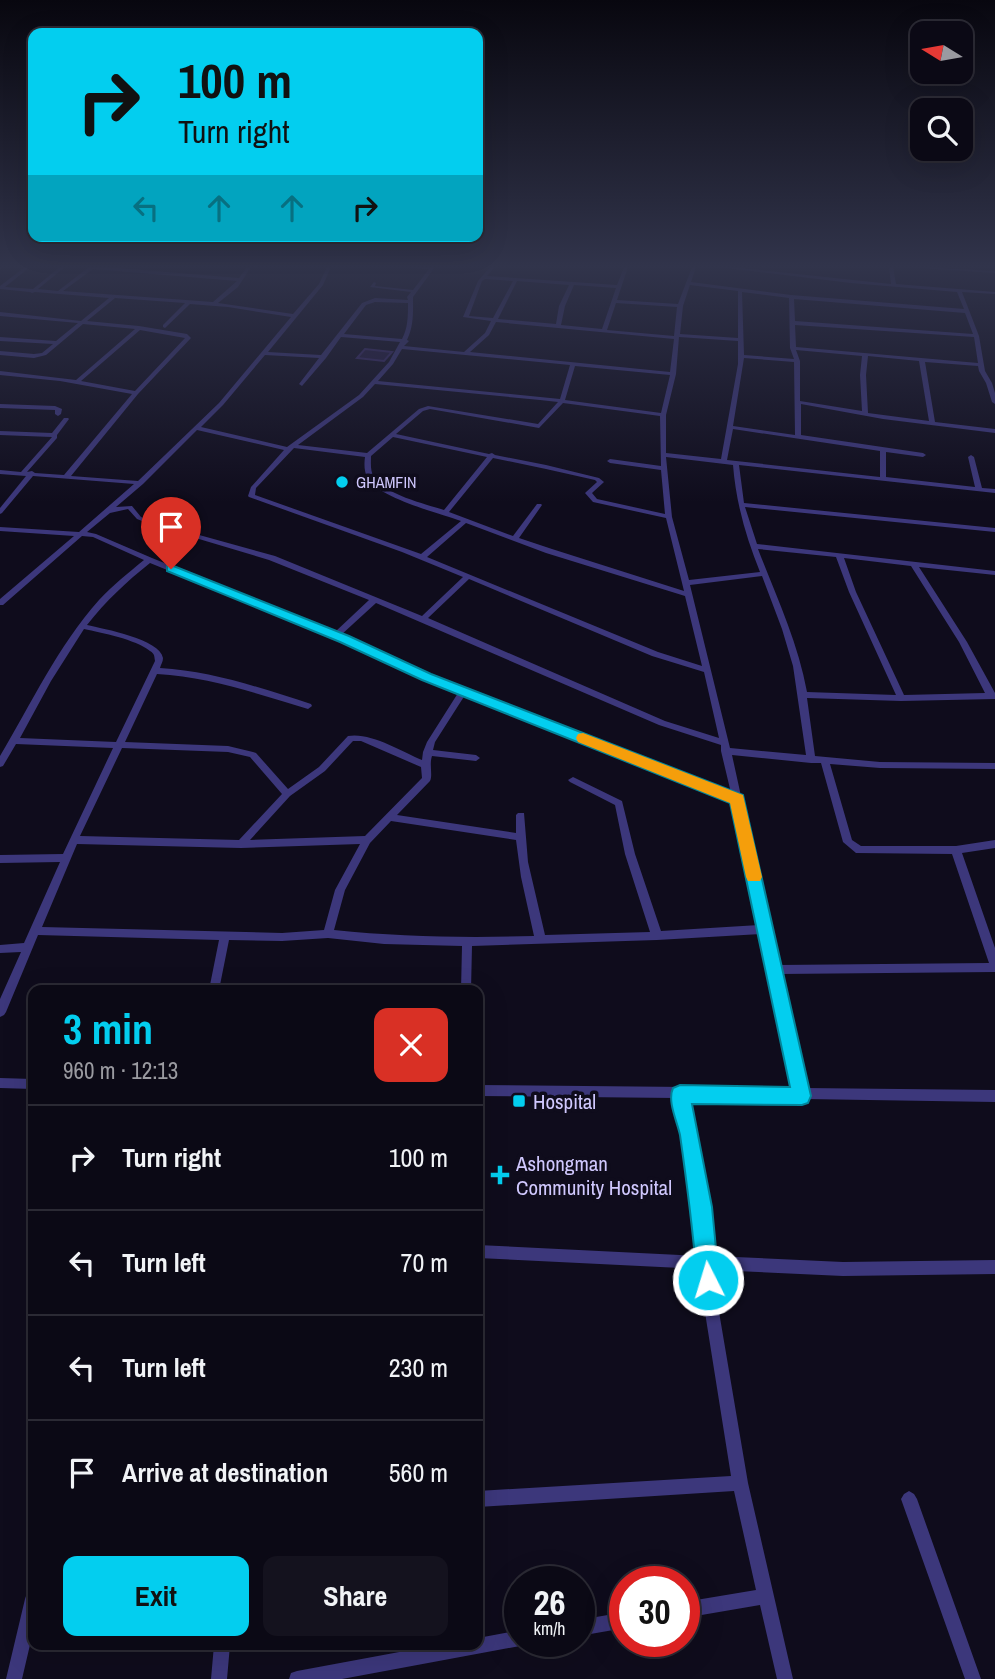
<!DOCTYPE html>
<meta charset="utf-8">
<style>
body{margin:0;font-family:"Archivo Narrow",sans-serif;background:#14121e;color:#f1f3f6;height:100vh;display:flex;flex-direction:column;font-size:26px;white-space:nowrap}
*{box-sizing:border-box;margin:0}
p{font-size:23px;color:#9a9aa0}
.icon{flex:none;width:38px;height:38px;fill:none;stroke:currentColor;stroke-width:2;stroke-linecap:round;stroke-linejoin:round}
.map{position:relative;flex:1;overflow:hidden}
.details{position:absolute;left:28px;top:985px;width:455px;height:665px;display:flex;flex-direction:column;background:#0b0915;border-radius:14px;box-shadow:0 7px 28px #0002,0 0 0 2px #2b2a34}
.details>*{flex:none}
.top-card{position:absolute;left:28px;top:28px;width:455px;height:214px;border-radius:14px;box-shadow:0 7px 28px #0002,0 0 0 2px #2b2a34;background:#03ceef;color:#111;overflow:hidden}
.needle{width:46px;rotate:281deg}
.buttons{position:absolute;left:910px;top:21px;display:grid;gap:14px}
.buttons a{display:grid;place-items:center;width:63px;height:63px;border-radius:14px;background:#0b0915;box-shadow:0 7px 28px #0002,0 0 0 2px #2b2a34;font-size:35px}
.speed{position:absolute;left:504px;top:1566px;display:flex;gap:14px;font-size:35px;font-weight:700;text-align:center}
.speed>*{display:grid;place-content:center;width:91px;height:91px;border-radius:50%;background:#0b0915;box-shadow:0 7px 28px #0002,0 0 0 2px #2b2a34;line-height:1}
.speed small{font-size:18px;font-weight:400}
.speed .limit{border:10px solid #d22;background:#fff;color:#111}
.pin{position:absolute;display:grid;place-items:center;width:60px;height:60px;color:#fff;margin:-72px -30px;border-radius:50% 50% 50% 0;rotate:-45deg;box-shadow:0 0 7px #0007}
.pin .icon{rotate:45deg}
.me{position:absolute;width:77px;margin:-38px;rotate:355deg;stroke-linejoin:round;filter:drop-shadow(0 0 5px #0008)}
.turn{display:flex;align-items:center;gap:24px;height:147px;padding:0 35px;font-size:32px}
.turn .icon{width:91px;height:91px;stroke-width:2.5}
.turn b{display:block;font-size:49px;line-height:60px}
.lanes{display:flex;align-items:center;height:66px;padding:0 35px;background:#0003;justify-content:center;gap:35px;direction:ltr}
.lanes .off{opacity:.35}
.round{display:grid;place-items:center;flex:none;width:74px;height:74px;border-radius:14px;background:#14121e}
.headline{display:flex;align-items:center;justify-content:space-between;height:119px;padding:0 35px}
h1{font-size:42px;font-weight:700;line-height:52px;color:#03ceef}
.primary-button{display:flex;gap:14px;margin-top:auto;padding:14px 35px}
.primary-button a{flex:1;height:80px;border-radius:14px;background:#03ceef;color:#111;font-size:28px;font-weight:700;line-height:80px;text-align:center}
.primary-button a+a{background:#14121e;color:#f1f3f6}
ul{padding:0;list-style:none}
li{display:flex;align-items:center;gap:21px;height:105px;padding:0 35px;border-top:2px solid #2b2a34}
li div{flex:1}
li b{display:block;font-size:26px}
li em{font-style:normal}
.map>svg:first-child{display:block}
.building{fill:#21183d;stroke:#392a69;stroke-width:2}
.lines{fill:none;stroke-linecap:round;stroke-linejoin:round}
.minor{fill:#3c377b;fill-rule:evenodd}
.route{fill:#03ceef;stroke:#02869b;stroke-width:2}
.slow{fill:#f59e0b}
.poi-dot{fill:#03ceef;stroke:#0f0c1c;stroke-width:2.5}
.labels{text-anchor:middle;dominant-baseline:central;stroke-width:7;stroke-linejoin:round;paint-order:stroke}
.far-poi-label{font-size:16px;fill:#d0c8fe;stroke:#0f0c1c;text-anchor:start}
.near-poi-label{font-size:21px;fill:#d0c8fe;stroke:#0f0c1c;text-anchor:start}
</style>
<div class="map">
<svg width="995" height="1679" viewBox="0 0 995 1679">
<rect width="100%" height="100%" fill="#0f0c1c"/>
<path class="building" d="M365,349L392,352L384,361L357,358Z"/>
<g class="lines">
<path class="minor" d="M0,267H4L0,269Z
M25,267H30L5,287L33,289L60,267H65L38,289L58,291L89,267H107L239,278L247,267H251L238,287L218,303L293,314L319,284L327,267H331L323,285L268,352L321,355L362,303L375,298L408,300L407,297L411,292L370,287L374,282L376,283L375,286L413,290L429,269L409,268L407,267H435L413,297C413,312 414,326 407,340L409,341L404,346L464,352L485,333L491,321L463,317L478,281L490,267H495L487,276L617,285L624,267H628L617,300L678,304L692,267H696L691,282L791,295L964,309L957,292L851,283L718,267H732L891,284L889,267H893L896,284L995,292V294L962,292L979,336L985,371L992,383L995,393V404L992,402L986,383L979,371L978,366L925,362L935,422L995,429V433L883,419L801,404V435L923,453L926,455L923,457L886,452V477L975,487L968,457L971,455L974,457L982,488L995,489V493L739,465L744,503L995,528V532L745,507L757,544L995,571V575L919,567L967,642L995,693V699L901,701L807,698L815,756L880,762L995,763V769L880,768L830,764L852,840L861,846H956L995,840V848L962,853L995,948V972L780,974L805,1088L995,1090V1102L805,1099L801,1102L797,1099L687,1098C701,1149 708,1203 713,1256L843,1262L995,1260V1274L843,1276L714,1270L717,1300L748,1483L793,1679H777L760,1605L684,1618V1602L756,1590L734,1491L478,1507V1491L731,1476L703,1300L701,1269L478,1258V1245L700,1256C695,1203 689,1149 675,1098L478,1096V1085L793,1088L761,934L657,940L472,946L471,990H461L462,946L384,944L328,938L282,941L229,940L219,990H209L219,940L38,935L6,1012L4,1015L0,1017V999L21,952L0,953V945L24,943L60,862L0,863V855L63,854L113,748L16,744L3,766L0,767V756C31,704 58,646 99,600C113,585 128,573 144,560L93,537L82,536L3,605H0V599L74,536L0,531V527L79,532L134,484L33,476L2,513L0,514V508L26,476L0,474V470L21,472L52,437L0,435V431L52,433L64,418H68L69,419L57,435V438L27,472L32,471L35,473L64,475L132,394L60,381L0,375V371L76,380L135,329L83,324L46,355L34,358L0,355V351L34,354L42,353L53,344L0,341V337L56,341L78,323L0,316V312L81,321L109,298L35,292L32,293L30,292L0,289V286ZM93,269L237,281L213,302L63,291ZM485,279L513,281L493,318L469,316L482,281ZM517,281L569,285L559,306L556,324L498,319ZM574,285L616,288L602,329L561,325L565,306ZM690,285L738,291V338L680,334L683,306ZM742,292L789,298L790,348L794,359L744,355ZM115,298L185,303L163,325V327L165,328L190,304L228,307L291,317L219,403L138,481L71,476L138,394L191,338L187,334L139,326L87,321ZM794,299L965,313L973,334L795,321ZM375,302L408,303C408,316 408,328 402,339L344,334L366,305ZM616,303L677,307L674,336L607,330ZM496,322L674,339L670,372L470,352L489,335ZM795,325L974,337L978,363L796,347ZM140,330L185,338L135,391L81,381ZM341,337L400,342L389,362L359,395L287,447L201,427L223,405L265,355L319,358L299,384L302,386L326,358ZM679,337L738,341V364L721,459L666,453V415L676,374ZM402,349L570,365L560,399L378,381L393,364ZM796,350L862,356L860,375L862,411L800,401V361ZM868,356L919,361L929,421L868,413L866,375ZM744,358L794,362L795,435L733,426ZM575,366L670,375L661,413L565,400ZM375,384L540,400L558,402L538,424L428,406L419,409L367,453L298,445L363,397ZM563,403L660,416L661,466L610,459L607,461L610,463L661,470L665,514L597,499L592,493L604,482L599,478L546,465L495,455L492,453L489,454L396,434L423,411L430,409L539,428ZM733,429L880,451V477L727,460ZM197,430L284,450L251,487L248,496L249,497L402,552L463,577L422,616L275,556L156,523L141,517L132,506L116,507L143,484ZM393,437L487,457L444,510C425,504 384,494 374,477C370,471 371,463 371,456ZM294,448L365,457C364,464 364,472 368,479C380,498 438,513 461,521L421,554L255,495L256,488ZM666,457L733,465C736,503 746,537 760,572L689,580L672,517ZM493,458L546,469L595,480L597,482L585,493L593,502L666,518L684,591L552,549L519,538L542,505L541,504H537L513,536L449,512ZM128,509L137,519L152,525L269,560L369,600L335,632L152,558L96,534L87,532L110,513ZM466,523L546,553L685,596L702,666L658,652L427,557ZM758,549L836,557L849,592L896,695L807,692C798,642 776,596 758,549ZM844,558L911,566L959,642L985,693L904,695L856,592ZM150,563L342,641L423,679L458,693L427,742L423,752L422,760C401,751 370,732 348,736L319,767L288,789L256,753L253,752L228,746L125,742L157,674C210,677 258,694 308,709L312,706L311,704C261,688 212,671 160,668C161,664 163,662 163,658C160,639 104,629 87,625C106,601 126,582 150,563ZM762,576L782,629L793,666L806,755L730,748L690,585ZM469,579L652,656L704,672L719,738L665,721L428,618ZM376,603L659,725L721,745V751L731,793L429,675L341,635ZM84,629C102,633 135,639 150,651C155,654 154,656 155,661L116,742L20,738L51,681ZM465,695L732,801L759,925L661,931L635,854L622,801L573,777L568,780L570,782L615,805L625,854L650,932L545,935L528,862L524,813H518L516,815V833L397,815L430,781C433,775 429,765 432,756L476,761L480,758L476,755L433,750L435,742ZM353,741H361L421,767L422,778L365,836L250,840L290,796L325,771ZM122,748L228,752L250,757L282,794L239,840L80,836ZM732,755L811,763H821L843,842L856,853L952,854L989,963L778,965ZM391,821L516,840L521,877L534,936C467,938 401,937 334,930L345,890L370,843ZM77,844L241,848L360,844L335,890L324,930L282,933L42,927Z
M919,267L995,271V273L921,268Z
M0,404L55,406L62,409L61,414L58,416L55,414V410L0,408Z
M0,1078L33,1079V1089L0,1088Z
M909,1491L914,1494L917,1499L981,1679H965L901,1499L904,1494Z
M33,1591V1632L22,1679H6L25,1599L27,1593Z
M625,1612V1628L579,1636V1620Z
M520,1630V1642H527L526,1644L520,1646L342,1679H289L291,1673L297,1671L437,1645H478V1638Z
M214,1645H230L227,1679H211Z"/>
</g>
<linearGradient id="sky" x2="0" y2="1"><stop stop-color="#08070f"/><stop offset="0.53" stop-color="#31344b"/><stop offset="1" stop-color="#31344b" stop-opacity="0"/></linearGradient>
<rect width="995" height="502" fill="url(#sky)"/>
<path class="route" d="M171,565L349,636L431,674L743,795L811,1096L808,1103L802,1105L692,1104L712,1207L719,1280L716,1288L708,1291L700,1288L697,1280C693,1231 687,1184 680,1135C677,1121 667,1101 673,1088L680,1085L790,1087L730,803L422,680L340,642L167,571V566Z"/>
<path class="slow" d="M583,733L743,795L762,877L760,881H748L746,877L730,803L578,742L576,738L578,734Z"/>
<g class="poi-dot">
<circle cx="342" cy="482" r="7"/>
<rect x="512" y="1094" width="14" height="14" rx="3.5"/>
<path d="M496.5 1164.5h7v7h7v7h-7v7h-7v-7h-7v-7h7z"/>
</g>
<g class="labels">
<g class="far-poi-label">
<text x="356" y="482">GHAMFIN</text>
</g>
<g class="near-poi-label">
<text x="533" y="1101">Hospital</text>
<text x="516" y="1163">Ashongman<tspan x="516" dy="24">Community Hospital</tspan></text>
</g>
</g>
</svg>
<div class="buttons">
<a><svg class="needle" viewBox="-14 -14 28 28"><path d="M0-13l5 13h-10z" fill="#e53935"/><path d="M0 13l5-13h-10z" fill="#9a9aa0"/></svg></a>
<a><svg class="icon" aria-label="search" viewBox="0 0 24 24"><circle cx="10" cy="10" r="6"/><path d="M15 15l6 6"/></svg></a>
</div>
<div class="speed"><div>26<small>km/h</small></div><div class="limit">30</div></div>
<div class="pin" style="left:171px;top:569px;background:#d93025"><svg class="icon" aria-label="arrive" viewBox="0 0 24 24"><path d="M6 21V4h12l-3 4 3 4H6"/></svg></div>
<svg class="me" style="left:708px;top:1280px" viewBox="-20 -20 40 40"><circle r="17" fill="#03ceef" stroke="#fff" stroke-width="3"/><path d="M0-11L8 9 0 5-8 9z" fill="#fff"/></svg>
<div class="top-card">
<div class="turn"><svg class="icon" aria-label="right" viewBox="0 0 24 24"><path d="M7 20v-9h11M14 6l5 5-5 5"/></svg><div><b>100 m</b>Turn right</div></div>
<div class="lanes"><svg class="icon off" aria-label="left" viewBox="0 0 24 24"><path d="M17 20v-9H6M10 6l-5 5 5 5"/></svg><svg class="icon off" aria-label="ahead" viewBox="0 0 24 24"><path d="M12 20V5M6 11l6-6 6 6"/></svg><svg class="icon off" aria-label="ahead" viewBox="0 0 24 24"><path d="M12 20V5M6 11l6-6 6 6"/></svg><svg class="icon" aria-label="right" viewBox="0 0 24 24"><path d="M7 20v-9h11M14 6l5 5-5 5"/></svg></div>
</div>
<section class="details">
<div class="headline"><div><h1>3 min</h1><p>960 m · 12:13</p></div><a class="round" style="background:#d93025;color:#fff"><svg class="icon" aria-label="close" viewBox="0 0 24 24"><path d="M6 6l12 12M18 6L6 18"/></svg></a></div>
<ul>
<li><svg class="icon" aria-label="right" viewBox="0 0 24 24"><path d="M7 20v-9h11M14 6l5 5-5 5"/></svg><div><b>Turn right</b></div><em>100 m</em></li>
<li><svg class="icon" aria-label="left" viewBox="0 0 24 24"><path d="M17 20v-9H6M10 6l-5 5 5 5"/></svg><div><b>Turn left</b></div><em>70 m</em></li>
<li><svg class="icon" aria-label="left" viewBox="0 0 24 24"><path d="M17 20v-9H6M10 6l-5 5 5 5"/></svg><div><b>Turn left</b></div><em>230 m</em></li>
<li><svg class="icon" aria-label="arrive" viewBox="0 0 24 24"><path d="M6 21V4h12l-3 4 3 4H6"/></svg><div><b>Arrive at destination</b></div><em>560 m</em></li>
</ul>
<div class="primary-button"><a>Exit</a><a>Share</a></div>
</section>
</div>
